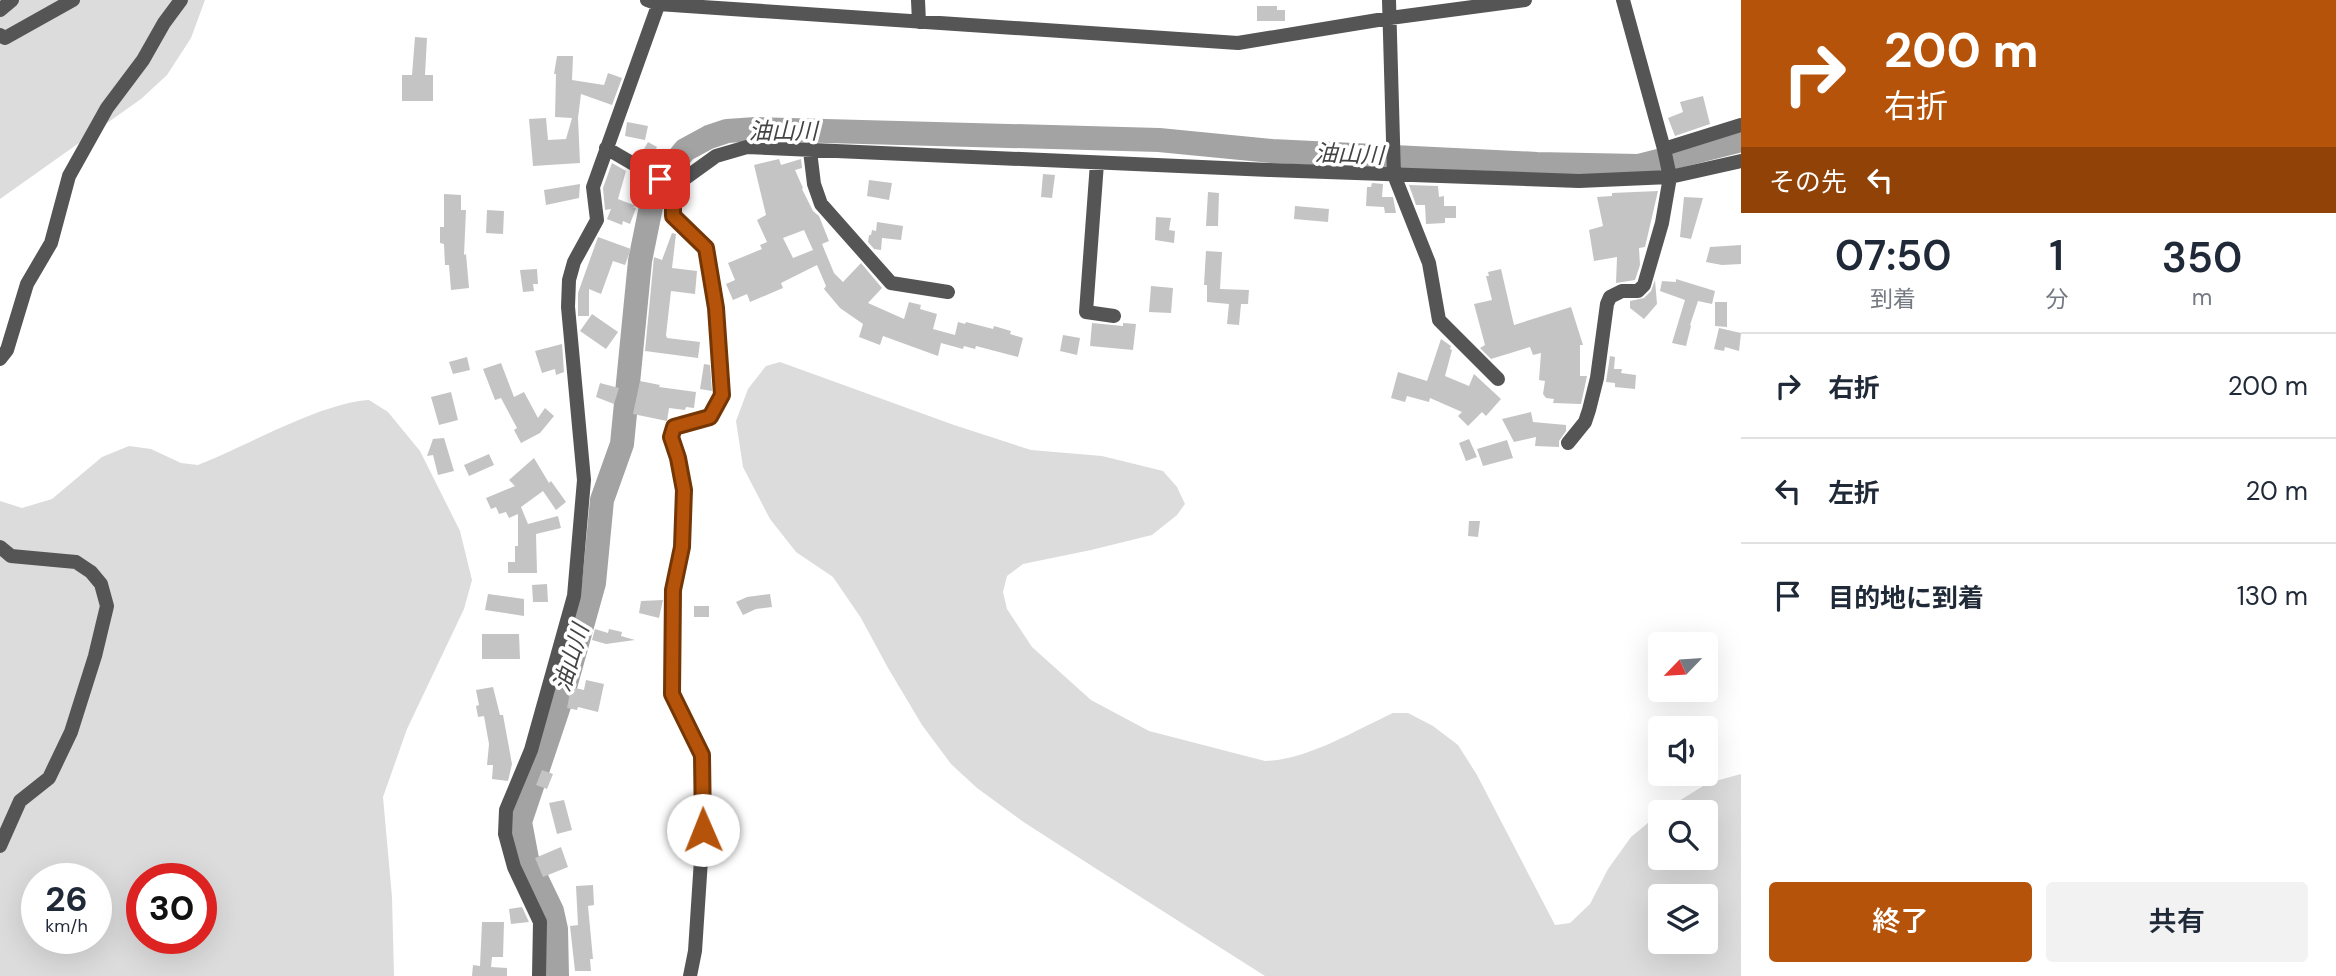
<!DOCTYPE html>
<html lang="ja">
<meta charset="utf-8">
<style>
body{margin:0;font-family:"DM Sans","Noto Sans JP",sans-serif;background:#f2f2f3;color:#1f2937;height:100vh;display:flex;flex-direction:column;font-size:26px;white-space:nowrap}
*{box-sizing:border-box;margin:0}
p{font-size:23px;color:#747a83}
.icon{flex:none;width:38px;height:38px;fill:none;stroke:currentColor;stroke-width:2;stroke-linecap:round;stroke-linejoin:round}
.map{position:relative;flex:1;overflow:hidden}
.details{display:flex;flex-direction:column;background:#fff;width:595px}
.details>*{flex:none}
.banner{background:#b45309;color:#fff;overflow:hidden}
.needle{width:46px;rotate:245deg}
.controls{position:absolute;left:1648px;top:632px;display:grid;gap:14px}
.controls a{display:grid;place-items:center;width:70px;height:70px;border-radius:7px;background:#fff;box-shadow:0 7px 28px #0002;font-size:35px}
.speed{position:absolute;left:21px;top:863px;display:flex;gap:14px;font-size:35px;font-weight:700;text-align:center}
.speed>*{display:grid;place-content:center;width:91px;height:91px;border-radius:50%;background:#fff;box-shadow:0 7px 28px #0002;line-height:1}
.speed small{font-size:18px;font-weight:400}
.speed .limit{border:10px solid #d22;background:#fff;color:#111}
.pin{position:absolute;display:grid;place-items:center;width:60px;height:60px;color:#fff;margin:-30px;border-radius:14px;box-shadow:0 4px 10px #0006}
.me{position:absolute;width:77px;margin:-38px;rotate:359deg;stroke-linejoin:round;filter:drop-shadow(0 0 5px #0008)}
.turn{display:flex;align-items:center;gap:24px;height:147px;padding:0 28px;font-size:32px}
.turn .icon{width:91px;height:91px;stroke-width:2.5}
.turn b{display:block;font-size:49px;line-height:60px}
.then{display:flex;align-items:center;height:66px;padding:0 28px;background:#0003;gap:14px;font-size:26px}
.eta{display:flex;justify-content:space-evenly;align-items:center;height:119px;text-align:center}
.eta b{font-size:42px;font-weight:600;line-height:49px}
.primary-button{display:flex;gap:14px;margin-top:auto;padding:14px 28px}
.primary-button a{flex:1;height:80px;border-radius:7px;background:#b45309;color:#fff;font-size:28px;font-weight:600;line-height:80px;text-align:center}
.primary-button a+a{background:#f2f2f3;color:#1f2937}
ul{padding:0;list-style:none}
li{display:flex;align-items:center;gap:21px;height:105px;padding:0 28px;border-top:2px solid #e0e1e3}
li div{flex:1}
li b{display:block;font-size:26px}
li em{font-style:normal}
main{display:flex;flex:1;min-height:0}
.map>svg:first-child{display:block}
.green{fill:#dcdcdc;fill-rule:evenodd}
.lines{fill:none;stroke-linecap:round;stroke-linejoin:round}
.river{stroke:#a3a3a3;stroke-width:24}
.building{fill:#c4c4c4;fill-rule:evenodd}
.street{stroke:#555;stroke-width:14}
.route-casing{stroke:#753606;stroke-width:18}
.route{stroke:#b45309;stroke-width:12}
.labels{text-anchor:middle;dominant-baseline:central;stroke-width:7;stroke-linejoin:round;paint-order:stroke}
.water-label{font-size:23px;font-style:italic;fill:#444;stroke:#fff}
</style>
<main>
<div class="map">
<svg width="1741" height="976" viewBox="0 0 1741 976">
<rect width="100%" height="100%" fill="#fff"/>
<path class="green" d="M0,0H205L191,38L167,75L141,99L0,199Z
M780,362L954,425L1031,450L1102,456L1163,471L1177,487L1185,504L1177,515L1152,535L1091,550L1023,564L1007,576L1003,592L1007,609L1032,647L1091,700L1149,731L1265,761C1307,760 1354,731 1393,713H1408L1433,726L1458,745L1477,775L1555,925L1570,923L1590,904L1608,869L1631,837L1661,812V858H1706V812H1661L1708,783L1741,774V976H1265L1095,868L1025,823L977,788L951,764L922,725L888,668L861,618L833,577L796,552L770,519L743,467L736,421L748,389L766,366ZM1661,896H1706V942H1661Z
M369,400L388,412L420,451L460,531L472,580L464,609L407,729L383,797L392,897L394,976H0V501L22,508L52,499L102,457L129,446L151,449L181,463L198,465C247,446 320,403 369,400ZM37,878H96V938H37ZM142,878H201V938H142Z"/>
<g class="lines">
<path class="river" d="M557,976L556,929L552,911L527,859L520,822L563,694L594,583L602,500L622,444L640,261L655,187L685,150L709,137L727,131L756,129L1159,140L1272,151L1537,164L1639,166L1741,140"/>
</g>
<path class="building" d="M1257,6H1277V10H1285V21H1257Z
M415,37L427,38L425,75H433V101H402V75H412Z
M557,56H573L572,80L604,85L608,73L622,78L612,105L581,94L578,118L580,163L533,166L529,119L546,118L548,140L566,139L572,118L555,117L556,74H554Z
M1703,96L1710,124L1675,136L1668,118L1683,112L1680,102Z
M627,122L648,126L645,140L625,136Z
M648,142L657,147L649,162L640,156Z
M779,159L781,165L801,159L802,168L795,170L803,188L802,189L813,211L819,216L829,241L822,244L834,273L843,282L861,263L882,288L868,303L904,319L909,302L921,305L920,309L937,314L933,329L955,335L958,322L965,324L966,322L993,329L994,326L1011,331L1010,334L1023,338L1018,357L976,346L975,349L964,346L963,349L941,343L938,356L883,336L880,345L859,337L863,324L840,308L824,289L826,286L817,265L781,283L783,288L750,302L747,294L733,300L726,284L735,280L728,263L762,249L760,245L767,242L757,220L766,215L754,165ZM804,230L813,250L793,258L783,238Z
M612,163L626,171L618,199L636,206L632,207L636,208L630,224L623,221L622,225L607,219L611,209L605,210L603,188Z
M1043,174L1055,175L1052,198L1041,197Z
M869,180L892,183L889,200L867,196Z
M1372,183L1383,184L1382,197H1393L1396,213H1385L1384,207L1366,206L1367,187H1371Z
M580,184L579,198L546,205L544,190Z
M1409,185L1438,186L1439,197L1444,196V206H1456V218H1445V223L1426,224L1425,205H1416Z
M1658,191L1645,247L1639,248L1640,265L1635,280L1616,283L1617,257L1594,261L1589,230L1603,226L1597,197L1612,196V193Z
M1208,192L1219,193L1218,226H1206Z
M444,194L461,195V210H466L464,255L466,254L469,288L451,290L449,265H445L444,244L440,243V227H444Z
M1684,197L1703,198L1691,239L1680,237Z
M1295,206L1329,209L1328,222L1294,219Z
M487,210L504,211L503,234L486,233Z
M1156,217L1171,218L1169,230L1175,231L1174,243L1155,240Z
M877,222L903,226L901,240L882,238L881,250L874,249L868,242L869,235H871L872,230L876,231Z
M672,233L676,234L672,268L697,271L695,294L671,291L666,335L667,338L700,342L698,358L645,351L654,257L662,260Z
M598,237L631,249L625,265L613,261L601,294L589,289V316H578V293Z
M1741,245V264L1722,265L1706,262L1710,247Z
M1206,251L1222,252L1220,289L1249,290L1248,304H1241L1239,325L1227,324L1229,304L1207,302V285H1204Z
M537,269L538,284H533L534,291L523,292L520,270Z
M1501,269L1514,325L1571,307L1583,345H1580V376H1587L1581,404L1553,403L1554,399L1546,398L1543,394L1545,381L1539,380L1541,353L1533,355L1530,347L1491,359L1480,348L1485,345L1474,304L1492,300L1486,276H1489L1488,272Z
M1676,279L1715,291L1712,304L1698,301L1690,325L1691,326L1686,346L1672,343L1685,300L1660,291L1662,281L1676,282Z
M1655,280L1657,304L1644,319L1630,308V301L1644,298L1651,291Z
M1151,286L1173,288L1171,313L1149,312Z
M1715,302H1727V327L1715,326Z
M592,314L618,332L606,349L580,331Z
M1092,323L1123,326V323L1136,324L1133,350L1090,346Z
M1719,328L1741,333L1739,351L1725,347L1724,351L1714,349Z
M1063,335L1080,338L1077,355L1060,351Z
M1441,339L1451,346L1450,349L1452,350L1445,376L1469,386L1474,374L1501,399L1486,416L1482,412L1468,426L1458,416L1462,412L1430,398L1429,402L1407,396L1405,402L1391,398L1398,372L1427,381Z
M562,344L564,372L556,375L555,369L542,373L535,351Z
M1610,356L1615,357L1614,369H1622L1621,373L1636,375L1635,389L1615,387V383L1606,382Z
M467,357L470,370L453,374L449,362Z
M501,363L514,397L524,392L538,418L545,408L554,416L540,433L521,443L514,430L517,428L501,398L495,400L483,369Z
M704,364L710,365L712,391L700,389Z
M640,381L660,385L659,387L696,392L694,408L686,407L685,410L669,408L667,421L633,414Z
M600,383L619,388L614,404L596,397Z
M451,392L458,420L439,425L431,397Z
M1531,412L1533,422L1566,425V431L1559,441V447L1535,446L1536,437L1514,442L1502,419Z
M444,438L454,471L438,475L433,455L427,456L433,439Z
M1469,439L1477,457L1466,461L1459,443Z
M1507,440L1513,458L1483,466L1477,449Z
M489,454L494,465L469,476L464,465Z
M534,458L549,483L551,481L566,502L556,510L543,491L521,507L528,524L558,516L561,528L536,534L537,573H508V562H515V546H518V514L509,518L506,512L499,514L496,507L491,509L486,498L515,486L509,480Z
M1469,521H1480L1478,537L1468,536Z
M547,584L548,602H533L532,585Z
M488,594L524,599V616L485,610Z
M770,594L772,607L756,609L743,615L736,602L747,597Z
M663,600L659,618L639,613L641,601Z
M694,606H709V617H694Z
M595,629L608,633L609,629L622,632L621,636L635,640L606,644L592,640Z
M482,634H519L520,659H482Z
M586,680L604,684L598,712L578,707L577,710L567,708L571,687L584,690Z
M493,687L500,715H503L512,764L508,781L492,779L493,765H487L489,744L484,716L478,717L476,706L479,705L476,690Z
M542,770L553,774L547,789L536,785Z
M564,800L572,830L557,834L549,803Z
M561,847L568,867L543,877L535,858Z
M593,885L594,905L588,906L593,959H590L591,971H575L570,926L578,925L576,886Z
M522,907L529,922L511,924L509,909Z
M482,922H504L503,957H492L491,967L507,968V976H472L473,965L480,966Z"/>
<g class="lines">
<path class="street" d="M647,0L658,4L1238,43L1390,18L1525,0
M918,0L919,22
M1389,0L1394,175L1429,263L1439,320L1498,379
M0,10L12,0
M0,35L5,38L73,0
M606,148L673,187
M1664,149L1741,125
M810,151L814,184L821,204L891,283L948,292
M1097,163L1086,312L1114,316
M673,187L716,156L747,147L1269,170L1579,181L1670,177L1741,161
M673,187V216L706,248L716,308L722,395L710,417L674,427L671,437L678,458L684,490L682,547L673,590L672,693L702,756L703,829L695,951L690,976
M0,359L7,350L27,284L51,243L69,176L107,108L143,60L164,23L181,0
M1568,443L1585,422L1589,410L1597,378L1607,304L1610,297L1622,291H1638L1644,285L1662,223L1670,177L1664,149L1623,0
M0,547L11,556L76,562L91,572L101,584L107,606L95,656L71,732L49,778L20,801L0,846
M539,976L540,922L514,867L505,834L506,810L531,750L574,596L584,480L568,307L569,280L574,262L597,220L593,187L660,0"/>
</g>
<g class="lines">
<defs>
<path id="route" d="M660,179L673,187V216L706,248L716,308L722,395L710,417L674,427L671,437L678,458L684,490L682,547L673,590L672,694L702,755L703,830"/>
</defs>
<use href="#route" class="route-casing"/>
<use href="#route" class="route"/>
</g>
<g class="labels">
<g class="water-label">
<text x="783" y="131">油山川</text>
<text transform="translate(1349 154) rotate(2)">油山川</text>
<text transform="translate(571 658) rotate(-73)">油山川</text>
</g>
</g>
</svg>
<div class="controls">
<a><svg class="needle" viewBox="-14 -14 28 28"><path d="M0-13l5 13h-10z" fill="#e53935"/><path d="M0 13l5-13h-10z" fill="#747a83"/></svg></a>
<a><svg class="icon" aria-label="sound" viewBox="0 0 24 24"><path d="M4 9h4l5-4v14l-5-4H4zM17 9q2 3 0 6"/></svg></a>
<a><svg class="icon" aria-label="search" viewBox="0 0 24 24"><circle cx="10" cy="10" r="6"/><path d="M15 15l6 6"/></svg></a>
<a><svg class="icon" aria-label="layers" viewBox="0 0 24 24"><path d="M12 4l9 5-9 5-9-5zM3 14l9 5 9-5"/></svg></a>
</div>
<div class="speed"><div>26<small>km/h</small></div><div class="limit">30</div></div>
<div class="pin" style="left:660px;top:179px;background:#d93025"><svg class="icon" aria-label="arrive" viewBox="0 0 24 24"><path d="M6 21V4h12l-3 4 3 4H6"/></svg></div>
<svg class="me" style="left:703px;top:830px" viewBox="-20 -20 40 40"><circle r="19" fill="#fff"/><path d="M0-13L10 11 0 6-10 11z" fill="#b45309"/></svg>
</div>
<section class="details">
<div class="banner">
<div class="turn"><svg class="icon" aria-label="right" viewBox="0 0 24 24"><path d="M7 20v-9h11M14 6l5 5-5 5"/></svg><div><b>200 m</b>右折</div></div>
<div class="then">その先<svg class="icon" aria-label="left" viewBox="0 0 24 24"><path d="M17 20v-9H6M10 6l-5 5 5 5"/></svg></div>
</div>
<div class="eta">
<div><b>07:50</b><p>到着</p></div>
<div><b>1</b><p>分</p></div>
<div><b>350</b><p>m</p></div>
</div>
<ul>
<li><svg class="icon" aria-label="right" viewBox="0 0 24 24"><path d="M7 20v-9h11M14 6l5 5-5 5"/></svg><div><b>右折</b></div><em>200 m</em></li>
<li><svg class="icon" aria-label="left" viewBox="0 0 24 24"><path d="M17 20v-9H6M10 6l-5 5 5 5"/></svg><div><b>左折</b></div><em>20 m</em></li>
<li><svg class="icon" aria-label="arrive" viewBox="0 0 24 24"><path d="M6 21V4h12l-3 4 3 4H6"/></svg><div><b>目的地に到着</b></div><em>130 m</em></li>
</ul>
<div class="primary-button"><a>終了</a><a>共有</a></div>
</section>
</main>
